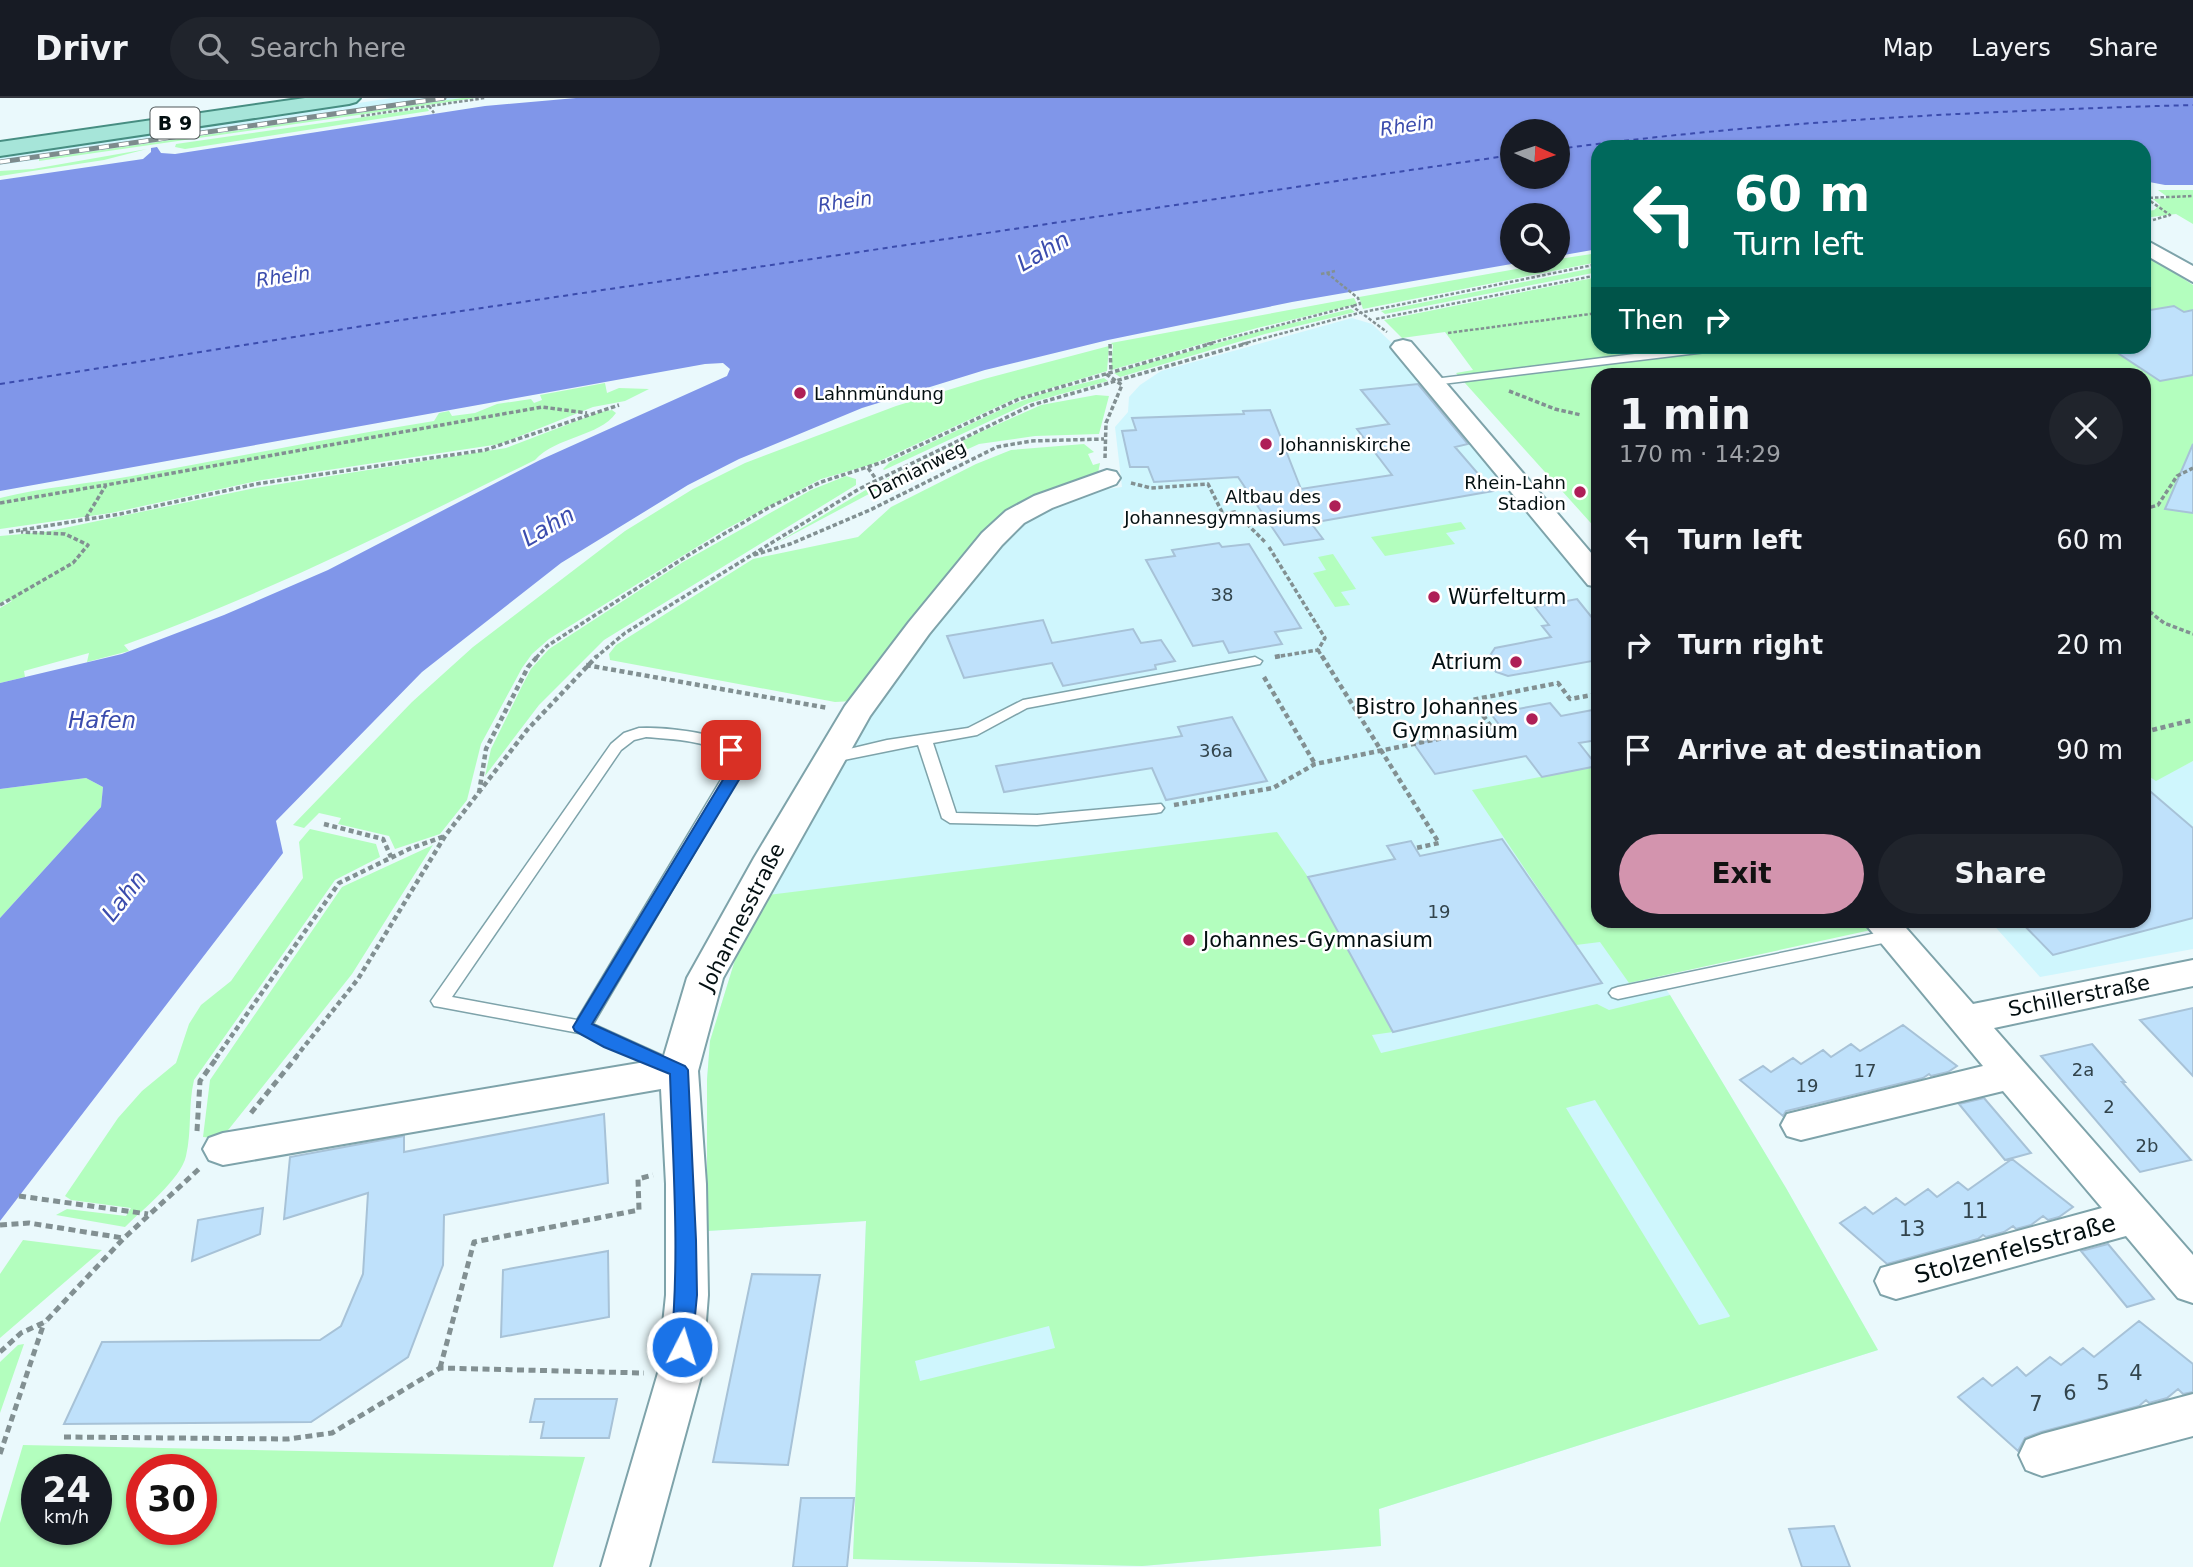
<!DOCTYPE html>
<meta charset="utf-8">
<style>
body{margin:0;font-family:"DejaVu Sans",sans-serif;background:#20242c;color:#f1f3f6;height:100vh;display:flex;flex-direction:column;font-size:26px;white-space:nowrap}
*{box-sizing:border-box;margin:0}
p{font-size:23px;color:#9ea1a6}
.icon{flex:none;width:38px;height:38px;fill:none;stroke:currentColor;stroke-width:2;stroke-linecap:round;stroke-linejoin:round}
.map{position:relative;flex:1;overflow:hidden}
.panel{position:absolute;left:1591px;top:270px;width:560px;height:560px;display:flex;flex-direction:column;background:#171b24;border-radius:21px;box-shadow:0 2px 5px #0004}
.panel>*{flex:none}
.top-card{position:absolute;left:1591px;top:42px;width:560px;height:214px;border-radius:21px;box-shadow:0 2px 5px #0004;background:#00695c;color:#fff;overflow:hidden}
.needle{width:46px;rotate:93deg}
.tools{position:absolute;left:1500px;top:21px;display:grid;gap:14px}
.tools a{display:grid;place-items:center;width:70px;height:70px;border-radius:50%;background:#171b24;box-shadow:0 2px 5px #0004;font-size:35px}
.speed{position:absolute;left:21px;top:1356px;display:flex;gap:14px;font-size:35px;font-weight:700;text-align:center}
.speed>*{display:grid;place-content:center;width:91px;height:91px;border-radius:50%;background:#171b24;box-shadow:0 2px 5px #0004;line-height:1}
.speed small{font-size:18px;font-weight:400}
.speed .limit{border:10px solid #d22;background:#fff;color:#111}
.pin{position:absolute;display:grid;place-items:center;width:60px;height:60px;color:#fff;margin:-30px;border-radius:14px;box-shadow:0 4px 10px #0006}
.me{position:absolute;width:77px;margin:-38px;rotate:5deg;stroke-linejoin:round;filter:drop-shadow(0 0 5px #0008)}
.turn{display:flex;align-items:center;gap:24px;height:147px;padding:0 28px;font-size:32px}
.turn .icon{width:91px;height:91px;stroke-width:2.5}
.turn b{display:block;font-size:49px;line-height:60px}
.then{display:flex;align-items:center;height:66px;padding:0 28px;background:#0003;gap:14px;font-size:26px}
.round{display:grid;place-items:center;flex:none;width:74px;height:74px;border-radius:37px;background:#20242c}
.head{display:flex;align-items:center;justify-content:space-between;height:119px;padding:0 28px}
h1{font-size:42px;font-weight:600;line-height:52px}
.primary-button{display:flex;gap:14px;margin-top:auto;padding:14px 28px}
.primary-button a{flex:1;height:80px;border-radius:42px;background:#d394ae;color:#111;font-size:28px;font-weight:600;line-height:80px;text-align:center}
.primary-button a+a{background:#20242c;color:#f1f3f6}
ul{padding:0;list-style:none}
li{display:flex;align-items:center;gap:21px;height:105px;padding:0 28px}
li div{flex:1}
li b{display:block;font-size:26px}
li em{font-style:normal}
header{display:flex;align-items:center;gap:42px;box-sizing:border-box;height:98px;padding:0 35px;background:#171b24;border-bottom:2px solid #363941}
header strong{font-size:33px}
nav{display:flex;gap:38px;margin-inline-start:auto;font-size:24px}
.search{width:490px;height:63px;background:#20242c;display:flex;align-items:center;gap:18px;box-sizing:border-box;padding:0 24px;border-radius:38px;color:#9ea1a6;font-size:26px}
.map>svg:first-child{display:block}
.built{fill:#cff6fd}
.green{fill:#b3febe;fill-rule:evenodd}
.water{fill:#8096e9;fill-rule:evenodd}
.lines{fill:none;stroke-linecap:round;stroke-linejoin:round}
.ferry{stroke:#3b4cad;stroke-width:2;stroke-dasharray:5 4.5;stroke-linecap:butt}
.building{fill:#bfe1fb;stroke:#a7c2d7;stroke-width:2}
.lane-casing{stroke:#7ea3aa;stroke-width:3}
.street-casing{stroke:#7ea3aa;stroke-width:4}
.primary-casing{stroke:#478e82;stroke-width:4}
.path-far3{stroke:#829092;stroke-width:2.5;stroke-dasharray:3.5 2;stroke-linecap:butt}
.path-far2{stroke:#829092;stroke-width:3.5;stroke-dasharray:4.5 2.5;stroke-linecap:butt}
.path-far1{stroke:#829092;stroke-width:4.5;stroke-dasharray:5 3.5;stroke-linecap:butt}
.path{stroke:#829092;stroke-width:5;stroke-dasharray:7 4.5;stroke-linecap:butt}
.lane{fill:#fff;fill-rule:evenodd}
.street{fill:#fff;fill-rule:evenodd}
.primary{fill:#a6e5d9;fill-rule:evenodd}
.rail-casing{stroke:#7d8b8d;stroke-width:5}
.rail{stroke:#fff;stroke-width:3.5;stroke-dasharray:10;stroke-linecap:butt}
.route{fill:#1a73e8;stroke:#114b97;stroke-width:2}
.poi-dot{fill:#ae1f57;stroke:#fff;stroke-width:2.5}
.labels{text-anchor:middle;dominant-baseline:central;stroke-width:5;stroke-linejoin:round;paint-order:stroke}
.far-poi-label{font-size:18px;fill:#030f11;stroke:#fff;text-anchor:start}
.far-street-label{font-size:18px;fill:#030f11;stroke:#fff}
.number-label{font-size:18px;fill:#32444c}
.shield{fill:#fff;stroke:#4f5758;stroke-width:2}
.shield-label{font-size:19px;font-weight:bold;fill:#030f11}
.far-water-label{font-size:19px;font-style:italic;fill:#3b4cad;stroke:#fff}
.poi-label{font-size:21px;fill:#030f11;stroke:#fff;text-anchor:start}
.street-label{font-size:21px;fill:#030f11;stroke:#fff}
.near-number-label{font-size:21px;fill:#32444c}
.water-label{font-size:23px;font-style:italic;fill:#3b4cad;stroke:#fff}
.near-street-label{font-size:24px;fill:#030f11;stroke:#fff}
</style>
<header>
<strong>Drivr</strong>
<div class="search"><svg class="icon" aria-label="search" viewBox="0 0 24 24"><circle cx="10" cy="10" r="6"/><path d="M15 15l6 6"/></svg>Search here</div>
<nav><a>Map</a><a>Layers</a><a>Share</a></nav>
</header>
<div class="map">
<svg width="2193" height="1469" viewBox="0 0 2193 1469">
<rect width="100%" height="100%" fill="#eaf9fc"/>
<path class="built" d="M392,0H462L0,67V58Z
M1352,220L1372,226L1397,250L1598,492V668L1528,683L1598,822L1620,823L1670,897L1786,1090L1878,1252L1379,1411L1381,1448L1142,1468L853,1461L866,1123L707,1133V982L710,943L735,862L867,615L929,532L1016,429L1047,409L1086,394L1122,389L1115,329L1128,314L1129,299L1140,287L1161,273Z
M2193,663V851L2040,879L1990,823L2144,822V675L2156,682Z"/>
<path class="green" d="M462,0H476L39,63V61Z
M427,10L429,13L185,51L175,49L176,46Z
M147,51L104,62L0,78V73L33,71Z
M2158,92H2193V126L2176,116L2144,120V114L2154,112L2160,107L2153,101L2169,100Z
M1598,155V164L1363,211L1359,199L1528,169L1526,166Z
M2144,155L2193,187V663L2156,683L2144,675V276H1598V433L1456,275L1473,272L1445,234L1402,240L1384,222L1598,179V248H2144Z
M1598,169V174L1385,216L1381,213Z
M1354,200L1357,206L1257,230L1111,272L1113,247L1111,245Z
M1351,211L1355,214L1265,236L1120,279L1114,275L1260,233Z
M1109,248L1107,273L1012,302L873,366L821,381L724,432L549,541L532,556L522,570L481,646L467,702L440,736L395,751L389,738L338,726L341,720L319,715L304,730L293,727L412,604L473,549L625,433L693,391L745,365L896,308L984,281Z
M1104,280L1108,283L1029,305L884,372L883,371L890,364L1013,306L1044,295Z
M605,285L607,295L619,290L649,291L625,303L593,309L500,346L262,382L111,415L0,431V400C44,389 88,386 132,378C233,360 333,339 434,323L439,315L449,313L452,318L475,315L497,306L531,301L534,305L542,302L540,297Z
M1096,297L1109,298L1099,336L1035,338L979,346L867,397L775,446L869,390L974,337L1041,307Z
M612,312L616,315C599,339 557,338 535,362C399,429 266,496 124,547L129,553L87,564L89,555L24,573L25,579L0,585V510L12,503L8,501L0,505V438L45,434L255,390L506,350L600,314Z
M1084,346L1094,354L1088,356L1093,367L1100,365L1098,375L1035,403L853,603L835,604L610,562L609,556L616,547L753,461L858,439L891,409L976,366L1011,352Z
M846,378L856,381V387L604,542L539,607L485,678L491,651L523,586L531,571L549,551L683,464L811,392Z
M1461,424L1466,431L1446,435L1455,446L1385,458L1371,439Z
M1333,456L1356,491L1341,494L1350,507L1335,509L1313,475L1326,472L1318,459Z
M1598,668V822H1863L1871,832L1629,885L1600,844L1576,847L1472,692Z
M86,680L103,689L101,709L0,820V691Z
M310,731L376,746L380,759L335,782L194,982C188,1007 192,1033 186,1058C181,1081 142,1112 125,1129L56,1117L67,1111L126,1118L131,1110L71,1102L65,1098L118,1020L142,993L176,965L189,926L201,907L231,883L303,780L299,744Z
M1277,734L1308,779L1393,934L1372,937L1381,955L1597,906L1609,912L1670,897L1786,1090L1878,1252L1379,1411L1381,1448L1142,1468L853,1461L866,1123L707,1133V982L710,943L735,862L768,797ZM1595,1002L1730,1218L1729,1219L1699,1227L1566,1010ZM1049,1228L1055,1250L920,1283L915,1263Z
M433,747L352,876L221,1041L203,1039L210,982L342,789Z
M23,1142L102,1152L0,1240V1176Z
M24,1246L0,1315V1264L18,1247Z
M23,1347L585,1359L553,1469H0V1425ZM37,1372H96V1432H37ZM142,1372H201V1432H142Z"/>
<path class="water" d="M576,0H2193V87H2165L2144,83V49H1598V151L1558,158V117H1512V163H1529L1292,204L1108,242L985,272L862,310L739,361L688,387L561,465L422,574L276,723L283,755L0,1123V820L101,709L103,689L86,680L0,691V585L122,556L224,517L328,472L540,362L727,278L730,271L723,265L705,266L0,393V82L143,61L151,54V50L157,49L161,55L175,56L485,8ZM1512,33H1558V79H1512Z"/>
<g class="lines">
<path class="ferry" d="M1558,51C1769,23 1980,13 2193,7
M0,286L401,222L1512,57"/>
</g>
<path class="building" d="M2174,208L2184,214L2193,212V277L2160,283L2107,248H2144V213Z
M1418,286L1468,346L1455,349L1493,393L1311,425L1323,441L1284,447L1238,379L1154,384L1148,369H1130L1122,333L1136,332L1132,320L1244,316L1243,313L1270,312L1301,391L1392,377L1357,331L1389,326L1361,292Z
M2193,346V415L2165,411Z
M1219,445L1222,449L1249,446L1301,530L1275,534L1282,546L1229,555L1223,543L1193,548L1146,462L1175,458L1172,452Z
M1577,501L1598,527V562L1508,578L1496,574L1487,562L1495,550L1551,539L1542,528L1549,527L1535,509Z
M1043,522L1052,545L1133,531L1141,545L1161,542L1175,563L1155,567L1156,571L1063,588L1052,565L964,580L947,538Z
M1550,605L1561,618L1598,611V642L1579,645L1597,668L1542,679L1526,658L1435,676L1414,646L1501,629L1491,616Z
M1232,619L1267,683L1166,702L1152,670L1004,694L996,668L1182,638L1178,629Z
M2144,688L2193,730V820L2053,857L2019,822H2144Z
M1502,741L1602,885L1393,934L1308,779L1395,761L1387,748L1411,743L1420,758Z
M2193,910V978L2140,922Z
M1903,927L1957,968L1948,974L1931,978L1929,976L1923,980L1786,1013L1783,1018L1740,982L1763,968L1771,974L1793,960L1801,966L1823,952L1831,959L1851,946L1860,953Z
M2092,946L2125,984H2122L2191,1062L2140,1074L2041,958Z
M1984,1000L2031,1055L2005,1062L1959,1006Z
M604,1016L608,1085L444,1117L443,1167L408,1259L311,1324L64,1326L102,1244L320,1242L341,1228L363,1176L368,1095L284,1121L290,1059L404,1038V1054Z
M2012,1061L2073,1109L2059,1119L2048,1122L2043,1118L2031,1127L2016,1131L2013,1128L2004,1134L1986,1139L1983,1137L1978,1141L1887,1166L1840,1125L1865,1109L1873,1116L1896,1100L1905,1107L1928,1091L1937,1099L1958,1084L1968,1092Z
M263,1110L260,1136L192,1163L198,1122Z
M2108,1146L2154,1201L2127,1209L2081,1153Z
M608,1153L609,1219L501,1239L503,1172Z
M752,1176L820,1177L788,1367L713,1364Z
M2139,1223L2193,1266V1294L2183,1296L2178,1291L2167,1300L2149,1305L2146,1302L2139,1308L2041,1334L2025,1340L2018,1353L1958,1299L1983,1280L1992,1288L2017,1269L2026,1278L2050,1259L2061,1267L2083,1250L2094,1259Z
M535,1301H617L609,1340H541L544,1324H530Z
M801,1400H854L847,1469H793Z
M1834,1428L1850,1469H1802L1789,1431Z"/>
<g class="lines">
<defs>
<path id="lane" d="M1699,248H1736L1731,251L1434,287L1428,284L1434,281Z
M1255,559L1262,563L1260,566L1027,610L977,637L933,645L956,715L1037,717L1161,706L1164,710L1161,714L1156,715L1037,727L950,725L942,720L918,647L829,665L821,660L824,657L887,642L968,630L1023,602Z
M639,630C662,629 715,634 734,647C740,651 744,658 747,665L593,926L679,965L682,970L679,975L673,977L579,935L440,909L434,908L431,903L611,646L624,635ZM646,639C668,641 722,642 731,665L577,922L452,899L621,652L634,642Z
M1891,832L1897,834L1899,838L1897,842L1618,901L1612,899L1609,895L1612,891L1618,889Z"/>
<path id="street" d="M2144,141L2193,168V184L2144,156Z
M1403,242L1411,244L1598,463V489L1588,487L1395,254L1391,249L1395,244Z
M1107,372L1116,374L1120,380L1116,386L1052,410L1024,425L1002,447L929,536L870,618L723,880L698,973L706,1086L708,1197L702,1275L649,1469H601L658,1275L666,1197V1086L661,991L223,1067L209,1062L203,1051L209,1040L223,1035L663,961L687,880L754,760L845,608L909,524L982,435L1006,413L1034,398Z
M1862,822H1899L1973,906L2193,862V888L1994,930L2193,1157V1205L2178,1200L2126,1138L1896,1201L1881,1196L1875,1183L1881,1170L2102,1110L2003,993L1801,1042L1787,1038L1781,1027L1787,1016L1983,968Z
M2193,1296V1338L2042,1378L2026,1372L2019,1357L2026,1342L2042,1336Z"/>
<path id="primary" d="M305,0H360L356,4L349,6L0,58V44Z"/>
</defs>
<use href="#lane" class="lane-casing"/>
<use href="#street" class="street-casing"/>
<use href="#primary" class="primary-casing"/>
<path class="path-far3" d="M429,8L434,15
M361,18L485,0
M2144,100L2193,98
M2146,100L2170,117L2153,122
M1327,175L1358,200L1360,206L1352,208
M1321,176L1335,173
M1376,221L1598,177
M1448,235L1598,215
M1207,246L1352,208L1387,234
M1242,246L1359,215L1598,166"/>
<path class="path-far2" d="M1110,246L1111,274
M1795,248H1828
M1509,293L1555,311L1581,317
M1105,360L1106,325L1122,287L1106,276
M868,370L876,381
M1131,385L1151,390L1208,386L1223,416L1235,414L1265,444
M0,405L105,387
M2144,411L2158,407L2177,378L2193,370
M86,420L106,387L542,309L587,315
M9,434L120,416L256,386L485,352L619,307
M1269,449L1325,540L1318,552L1275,559
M754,457L790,446L870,412L997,349L1031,343L1104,341
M0,507L73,465L88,447L65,436L21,434
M2144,509L2164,525L2193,536
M1318,552L1323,560
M536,560L547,548L690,456L768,410L821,384L886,363L1019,301L1213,245
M595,560L625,535L859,391L1032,307L1248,245"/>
<path class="path-far1" d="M1322,558L1439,745L1416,750
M1275,559L1280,558
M586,567L828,610
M1264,579L1315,666
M2144,634L2193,622
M479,695L486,651L528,569L538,558
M1174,707L1273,690L1315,666L1492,630L1472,602L1558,585L1570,601L1598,596
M324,726L383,741L391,759
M216,960L339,785L409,751L445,738
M295,960L358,881L445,738L527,632L597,558"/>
<path class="path" d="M251,1015L297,958
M197,1033L200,983L218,958
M19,1098L148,1116
M0,1127L29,1125L123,1140
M0,1254L21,1235L45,1224L124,1140L200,1070
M440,1270L474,1144L639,1112L638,1081L653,1077
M64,1339L288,1341L332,1335L440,1270L644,1275
M0,1356L44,1225"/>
<use href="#lane" class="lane"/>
<use href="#street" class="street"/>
<use href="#primary" class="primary"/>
<defs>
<path id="rail" d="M0,64L444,0"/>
</defs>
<use href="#rail" class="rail-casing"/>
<use href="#rail" class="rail"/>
</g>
<path class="route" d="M731,647L736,649L747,665L743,675L592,926L685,968L688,972L696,1142L697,1197L692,1249L689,1256L682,1259L675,1256L671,1249C680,1158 673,1067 670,976L604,949L575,933L573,929L727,675L731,665L723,652Z"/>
<g class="poi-dot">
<circle cx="800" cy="295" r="7"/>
<circle cx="1266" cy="346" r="7"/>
<circle cx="1580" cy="394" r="7"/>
<circle cx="1335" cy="408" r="7"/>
<circle cx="1434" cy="499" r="7"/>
<circle cx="1516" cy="564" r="7"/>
<circle cx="1532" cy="621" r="7"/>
<circle cx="1189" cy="842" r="7"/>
</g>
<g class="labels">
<g class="far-poi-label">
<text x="814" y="295">Lahnmündung</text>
<text x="1280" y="346">Johanniskirche</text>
<text x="1566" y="384" text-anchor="end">Rhein-Lahn<tspan x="1566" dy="21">Stadion</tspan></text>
<text x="1321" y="398" text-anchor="end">Altbau des<tspan x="1321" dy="21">Johannesgymnasiums</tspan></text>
</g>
<g class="far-street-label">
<text transform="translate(917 372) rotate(-27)">Damianweg</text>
</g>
<g class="number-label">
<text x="1222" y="496">38</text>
<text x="1216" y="652">36a</text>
<text x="1439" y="813">19</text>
<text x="2083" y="971">2a</text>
<text x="1865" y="972">17</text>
<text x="1807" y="987">19</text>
<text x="2109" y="1008">2</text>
<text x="2147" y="1047">2b</text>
</g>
<rect class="shield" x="150.5" y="9.5" width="49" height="31" rx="5"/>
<g class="shield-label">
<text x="175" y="25">B 9</text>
</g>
<g class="far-water-label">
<text transform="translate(1407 27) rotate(-8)">Rhein</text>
<text transform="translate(845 103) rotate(-8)">Rhein</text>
<text transform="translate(283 178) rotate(-8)">Rhein</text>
</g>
<g class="poi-label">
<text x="1448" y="499">Würfelturm</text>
<text x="1502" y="564" text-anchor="end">Atrium</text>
<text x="1518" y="609" text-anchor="end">Bistro Johannes<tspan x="1518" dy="24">Gymnasium</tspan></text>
<text x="1203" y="842">Johannes-Gymnasium</text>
</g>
<g class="street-label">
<text transform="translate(742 819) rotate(-63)">Johannesstraße</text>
<text transform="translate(2079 898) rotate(-11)">Schillerstraße</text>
</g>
<g class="near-number-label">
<text x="1975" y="1113">11</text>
<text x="1912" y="1131">13</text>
<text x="2136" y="1275">4</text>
<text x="2103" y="1285">5</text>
<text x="2070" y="1295">6</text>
<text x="2036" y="1306">7</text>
</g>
<g class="water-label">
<text transform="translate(1043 153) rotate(-30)">Lahn</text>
<text transform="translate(548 428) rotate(-30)">Lahn</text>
<text x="102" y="622">Hafen</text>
<text transform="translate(124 798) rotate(-52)">Lahn</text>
</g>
<g class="near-street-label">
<text transform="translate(2015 1151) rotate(-15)">Stolzenfelsstraße</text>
</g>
</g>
</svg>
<div class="tools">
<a><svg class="needle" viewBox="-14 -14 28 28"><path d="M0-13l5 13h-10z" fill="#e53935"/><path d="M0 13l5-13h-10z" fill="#9ea1a6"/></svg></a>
<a><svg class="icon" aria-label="search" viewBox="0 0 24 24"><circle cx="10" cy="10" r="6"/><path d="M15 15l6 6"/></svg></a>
</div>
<div class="speed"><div>24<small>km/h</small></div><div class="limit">30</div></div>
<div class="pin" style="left:731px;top:652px;background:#d93025"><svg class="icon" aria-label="arrive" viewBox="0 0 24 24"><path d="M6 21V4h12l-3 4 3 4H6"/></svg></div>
<svg class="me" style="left:682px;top:1249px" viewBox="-20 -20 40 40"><circle r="17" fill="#1a73e8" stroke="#fff" stroke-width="3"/><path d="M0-11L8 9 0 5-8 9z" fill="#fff"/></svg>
<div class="top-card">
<div class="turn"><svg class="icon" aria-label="left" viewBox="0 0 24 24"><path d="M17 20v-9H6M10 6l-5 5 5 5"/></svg><div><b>60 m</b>Turn left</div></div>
<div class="then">Then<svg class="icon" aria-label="right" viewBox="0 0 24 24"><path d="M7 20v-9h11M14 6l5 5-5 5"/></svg></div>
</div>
<section class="panel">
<div class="head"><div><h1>1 min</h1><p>170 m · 14:29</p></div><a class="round"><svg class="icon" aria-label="close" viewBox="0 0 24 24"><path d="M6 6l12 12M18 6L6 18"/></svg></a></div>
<ul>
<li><svg class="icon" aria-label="left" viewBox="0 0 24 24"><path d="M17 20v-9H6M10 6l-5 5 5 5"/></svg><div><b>Turn left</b></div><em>60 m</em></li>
<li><svg class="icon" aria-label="right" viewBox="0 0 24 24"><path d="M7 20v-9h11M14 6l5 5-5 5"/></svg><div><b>Turn right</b></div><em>20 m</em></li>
<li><svg class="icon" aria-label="arrive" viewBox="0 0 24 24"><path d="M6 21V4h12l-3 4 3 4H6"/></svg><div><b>Arrive at destination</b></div><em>90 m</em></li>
</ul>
<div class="primary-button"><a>Exit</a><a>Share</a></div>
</section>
</div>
